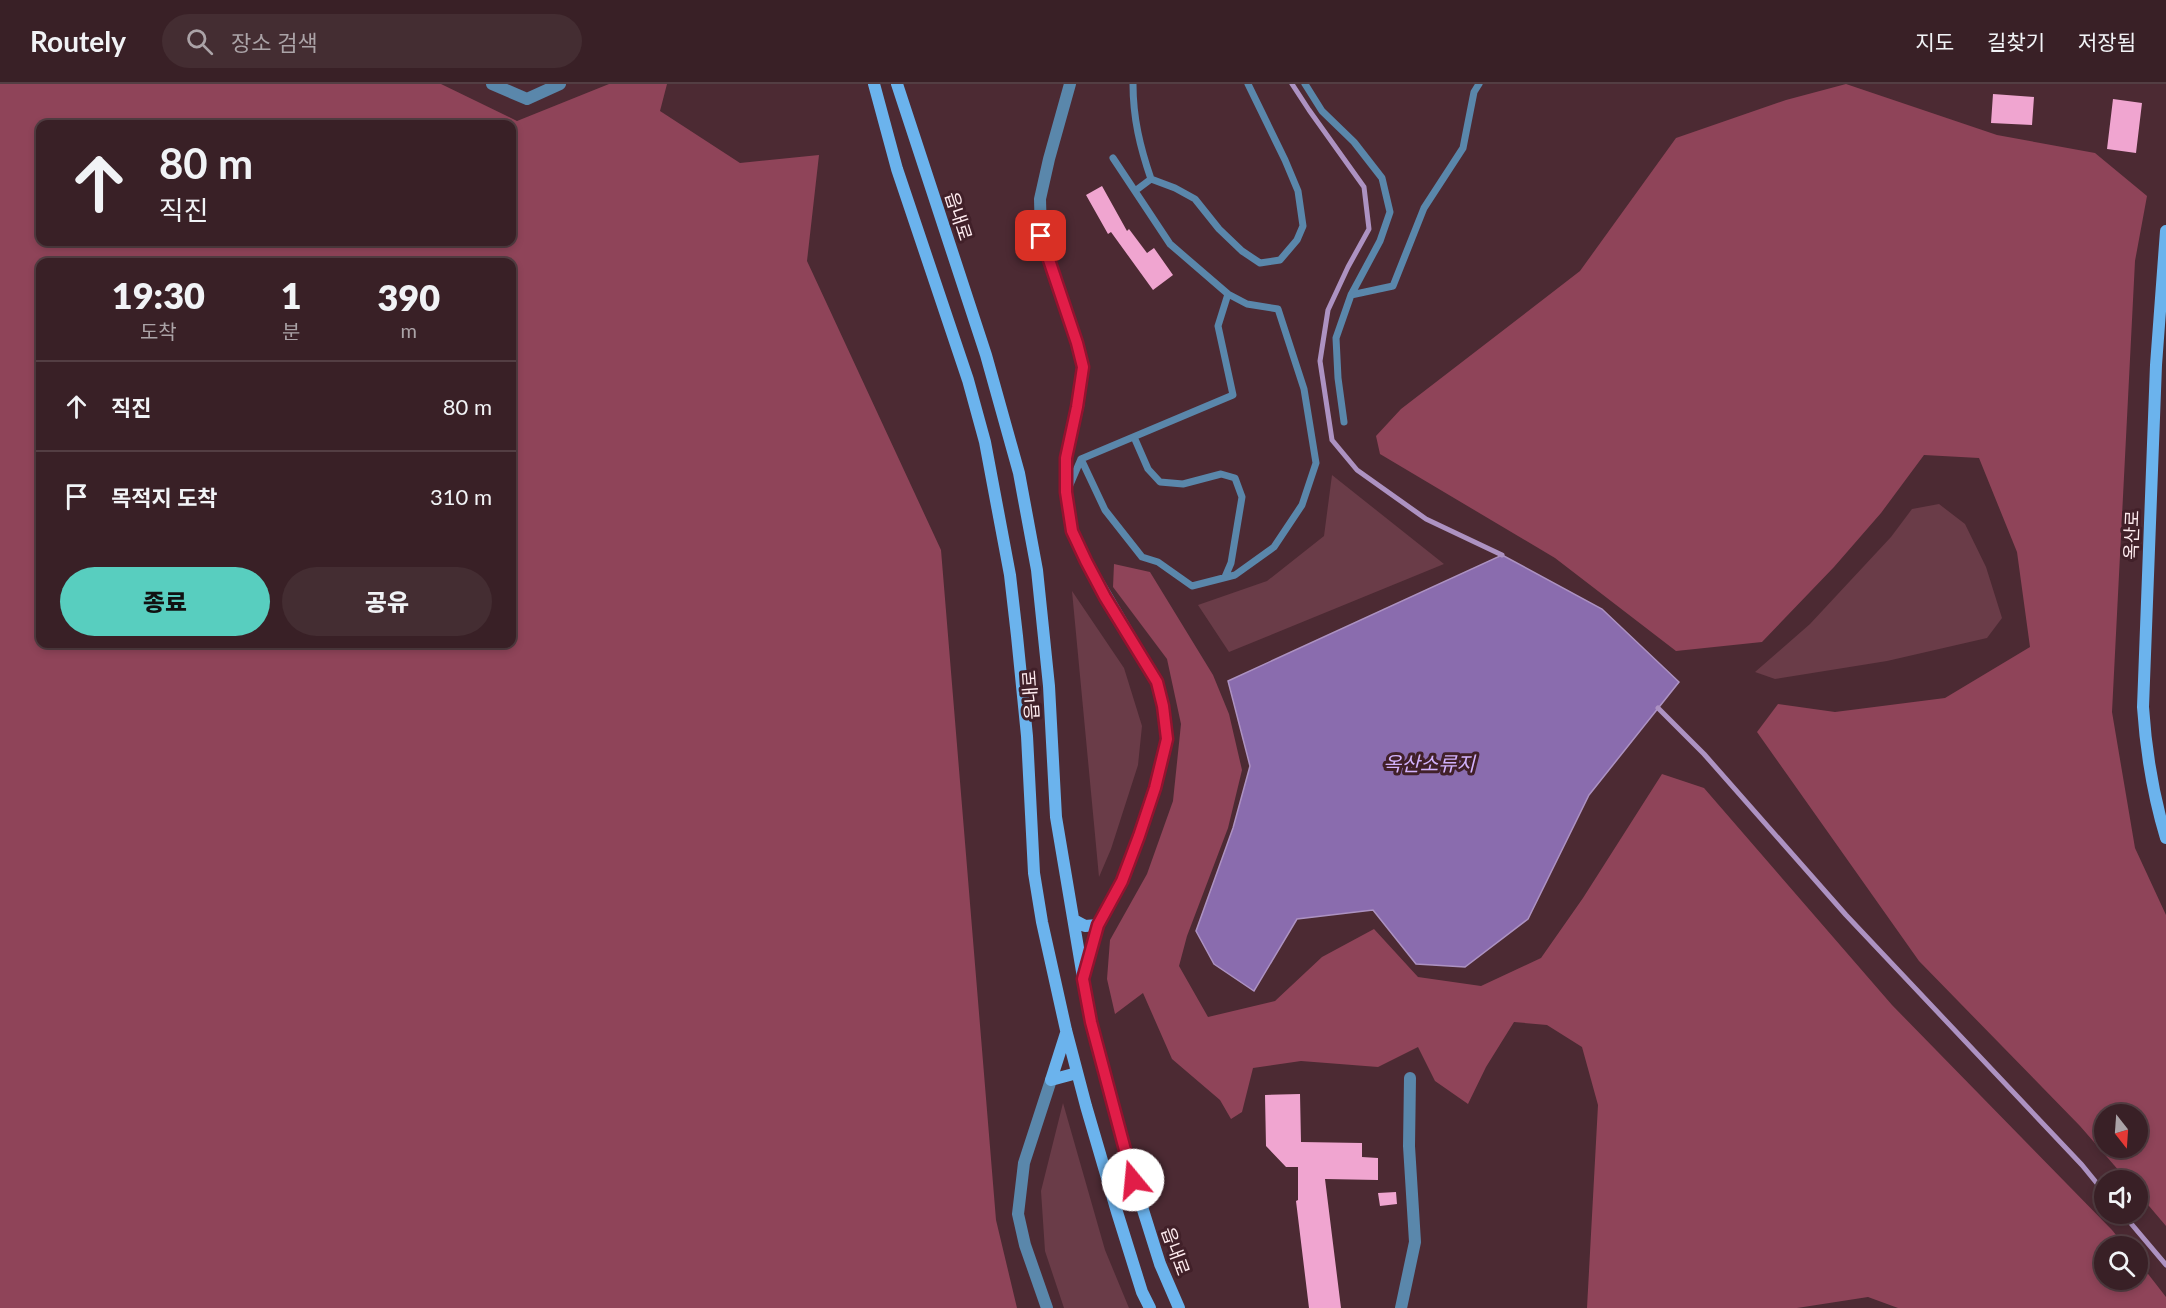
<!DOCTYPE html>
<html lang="ko">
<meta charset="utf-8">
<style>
body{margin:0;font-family:Lato,"Noto Sans KR",sans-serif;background:#442d32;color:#f1f3f6;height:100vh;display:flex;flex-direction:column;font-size:22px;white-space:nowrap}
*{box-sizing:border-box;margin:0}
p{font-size:20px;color:#aba3a7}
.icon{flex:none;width:33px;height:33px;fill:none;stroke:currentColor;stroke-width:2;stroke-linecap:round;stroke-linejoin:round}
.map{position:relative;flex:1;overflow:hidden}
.side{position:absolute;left:36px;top:174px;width:480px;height:390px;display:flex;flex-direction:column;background:#392026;border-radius:12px;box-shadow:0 3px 9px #0003,0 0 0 2px #533e43}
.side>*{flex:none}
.banner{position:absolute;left:36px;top:36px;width:480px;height:126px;border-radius:12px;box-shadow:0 3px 9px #0003,0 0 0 2px #533e43;background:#392026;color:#f1f3f6;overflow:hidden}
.needle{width:39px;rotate:163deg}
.buttons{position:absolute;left:2094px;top:1020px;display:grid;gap:12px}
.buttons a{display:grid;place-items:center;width:54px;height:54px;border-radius:50%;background:#392026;box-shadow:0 3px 9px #0003,0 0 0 2px #533e43;font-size:30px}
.pin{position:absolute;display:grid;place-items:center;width:51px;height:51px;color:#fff;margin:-26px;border-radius:12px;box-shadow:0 3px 9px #0006}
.me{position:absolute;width:66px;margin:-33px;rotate:343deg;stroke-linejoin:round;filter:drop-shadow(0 0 4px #0008)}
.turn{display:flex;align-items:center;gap:21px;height:126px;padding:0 24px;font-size:27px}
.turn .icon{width:78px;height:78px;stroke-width:2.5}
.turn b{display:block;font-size:42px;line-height:51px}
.eta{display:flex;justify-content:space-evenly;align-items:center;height:102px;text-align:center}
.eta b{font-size:36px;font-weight:800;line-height:42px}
.cta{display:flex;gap:12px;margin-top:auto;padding:12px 24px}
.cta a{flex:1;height:69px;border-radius:36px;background:#58cebf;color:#111;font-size:24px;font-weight:800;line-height:69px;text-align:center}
.cta a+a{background:#442d32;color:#f1f3f6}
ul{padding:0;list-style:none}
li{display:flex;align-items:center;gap:18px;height:90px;padding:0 24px;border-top:2px solid #533e43}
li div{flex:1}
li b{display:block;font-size:22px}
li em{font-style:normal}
header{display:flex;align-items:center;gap:36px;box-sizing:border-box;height:84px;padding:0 30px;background:#392026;border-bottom:2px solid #533e43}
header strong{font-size:28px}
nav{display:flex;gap:33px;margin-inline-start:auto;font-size:21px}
.search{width:420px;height:54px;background:#442d32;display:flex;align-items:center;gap:15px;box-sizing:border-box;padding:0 21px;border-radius:33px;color:#aba3a7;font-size:22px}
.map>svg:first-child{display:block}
.green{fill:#6a3c48}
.forest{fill:#8f4459;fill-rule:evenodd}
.water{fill:#8a6cae;stroke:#ad92c2;stroke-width:1.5}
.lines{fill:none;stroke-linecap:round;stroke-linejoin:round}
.stream{stroke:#ad92c2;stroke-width:5}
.building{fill:#f0a5d0}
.lane{stroke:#5a87ab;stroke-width:7}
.street{stroke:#5a87ab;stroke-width:12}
.secondary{stroke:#6bb3ed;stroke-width:12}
.route-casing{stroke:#92132f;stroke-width:15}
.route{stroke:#e11d48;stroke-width:10}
.labels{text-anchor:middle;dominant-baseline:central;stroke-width:6;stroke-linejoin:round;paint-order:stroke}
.street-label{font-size:18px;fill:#feebef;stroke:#412029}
.water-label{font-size:20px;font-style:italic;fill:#d2b2fc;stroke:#412029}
</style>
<header>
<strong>Routely</strong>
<div class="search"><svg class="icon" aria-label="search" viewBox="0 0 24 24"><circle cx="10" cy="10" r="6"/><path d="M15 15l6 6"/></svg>장소 검색</div>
<nav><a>지도</a><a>길찾기</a><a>저장됨</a></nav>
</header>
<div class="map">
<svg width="2166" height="1224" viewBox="0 0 2166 1224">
<rect width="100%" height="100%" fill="#4c2a33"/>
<path class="green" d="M1332,391L1444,480L1229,568L1198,521L1267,497L1324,452Z
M1939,420L1965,440L1986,483L2002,534L1987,554L1887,577L1775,595L1755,588L1810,540L1891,453L1912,425Z
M1072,507L1124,584L1142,642L1138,681L1111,765L1099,793Z
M1063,1019L1105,1166L1129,1224H1064L1045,1167L1041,1107Z"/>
<path class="forest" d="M0,0H441L517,37L609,0H667L660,27L740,79L819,71L807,177L941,466L996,1136L1017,1224H0ZM40,40H512V158H40ZM40,178H512V560H40Z
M1846,0L1997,51L2095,69L2147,112L2135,177L2112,628L2135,764L2166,831V1142L2138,1109V1096H2127L2080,1042L1919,877L1757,648L1778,620L1835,628L1945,614L2030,563L2017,468L1979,374L1924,371L1881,429L1834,483L1762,558L1676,567L1555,474L1380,370L1376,352L1401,325L1580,187L1676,54L1786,16ZM2138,1030V1064H2104V1030Z
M1114,480L1150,488L1213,591L1229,630L1242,686L1228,744L1187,852L1179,882L1208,933L1275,917L1322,873L1374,845L1418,893L1481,902L1541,874L1583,814L1662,690L1704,704L1892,921L2112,1146L2125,1162H2104V1196H2138V1177L2166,1213V1224H1898L1868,1213L1797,1224H1587L1598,1021L1582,963L1547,941L1514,938L1486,983L1468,1020L1435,997L1418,963L1378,983L1301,977L1253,984L1242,1028L1231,1035L1220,1016L1172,975L1143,909L1115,930L1107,895L1110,856L1147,790L1173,717L1181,640L1167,575L1113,503Z"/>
<path class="water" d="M1502,471L1602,525L1679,598L1589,711L1528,835L1465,883L1416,880L1373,826L1297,835L1254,907L1214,880L1196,847L1233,744L1250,682L1228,597Z"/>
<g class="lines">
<path class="stream" d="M1292,0L1309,26L1364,103L1369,145L1348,183L1328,226L1320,277L1332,356L1357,386L1426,435L1502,471
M1658,624L1704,670L1846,831L2082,1081L2104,1108
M2123,1130L2166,1181"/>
</g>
<path class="building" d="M1993,10L2034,13L2032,41L1991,39Z
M2113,15L2142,19L2136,69L2107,65Z
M1102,102L1127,147L1129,145L1147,169L1154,164L1173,191L1153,206L1111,148L1108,150L1086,111Z
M1300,1010L1301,1058L1362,1059V1073L1378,1074V1096L1325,1095L1341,1224H1309L1296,1117L1298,1116V1083H1286L1266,1062L1265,1011Z
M1396,1108L1397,1120L1380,1122L1378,1109Z"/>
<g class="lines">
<path class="lane" d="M1133,0C1133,34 1140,63 1151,95
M1305,0L1322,27L1354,58L1382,94L1390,128L1380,157L1351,211L1336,254L1338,294L1344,338
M1151,95L1175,104L1195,115L1219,145L1242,167L1260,179L1280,176L1297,156L1303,142L1298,107L1285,76L1248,0
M1135,107L1151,95
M1351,211L1393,202L1424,124L1463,64L1474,8L1479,0
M1134,353L1148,385L1160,398L1183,400L1221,390L1235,394L1242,413L1231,479L1225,493
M1081,375L1105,426L1142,473L1158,478L1192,502L1235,491L1274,463L1302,421L1316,379L1304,305L1278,225L1247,220L1228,210L1170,160L1113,74
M1069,403L1081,375L1233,311L1218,242L1228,210"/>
<path class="street" d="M492,0L527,15L560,0
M1070,0L1049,75L1040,115L1041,152L1077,259L1083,283L1078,323L1066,374V408L1072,447L1086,477L1157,598L1163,622L1167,655L1155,704L1139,752L1122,797L1098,841
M1047,1224L1025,1161L1018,1130L1024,1079L1051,996
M1401,1224L1415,1158L1409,1062L1410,994"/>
<path class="secondary" d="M874,0L897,85L968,296L985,358L1010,491L1017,552L1027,652L1034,789L1042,838L1066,946L1086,1022L1117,1128L1142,1208L1150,1224
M897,0L986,271L1019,389L1037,486L1049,602L1056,733L1089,929L1127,1075L1160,1180L1179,1224
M2166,147L2156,281L2143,623C2146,668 2153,711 2166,754
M1074,836L1085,842L1098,841L1085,889
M1051,996L1066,949
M1051,996L1077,989"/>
</g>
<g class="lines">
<defs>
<path id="route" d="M1041,152L1077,259L1083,283L1077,323L1066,374V408L1072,447L1086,477L1105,513L1157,598L1163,622L1167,655L1155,704L1139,752L1122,797L1098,841L1083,895L1091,938L1133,1096"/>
</defs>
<use href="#route" class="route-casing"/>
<use href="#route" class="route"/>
</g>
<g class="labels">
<g class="street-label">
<text transform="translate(959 132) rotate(72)">읍내로</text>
<text transform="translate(2131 451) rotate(-88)">옥산로</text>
<text transform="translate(1030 611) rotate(-94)">읍내로</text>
<text transform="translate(1176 1167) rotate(70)">읍내로</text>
</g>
<g class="water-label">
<text x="1429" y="679">옥산소류지</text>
</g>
</g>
</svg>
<div class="buttons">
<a><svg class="needle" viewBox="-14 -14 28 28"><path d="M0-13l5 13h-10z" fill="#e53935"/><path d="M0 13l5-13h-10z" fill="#aba3a7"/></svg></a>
<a><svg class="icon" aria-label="sound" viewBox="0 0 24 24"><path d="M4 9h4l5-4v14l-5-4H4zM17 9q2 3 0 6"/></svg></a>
<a><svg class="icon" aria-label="search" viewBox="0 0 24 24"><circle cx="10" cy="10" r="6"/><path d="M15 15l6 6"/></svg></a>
</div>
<div class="pin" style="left:1041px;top:152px;background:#d93025"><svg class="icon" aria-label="arrive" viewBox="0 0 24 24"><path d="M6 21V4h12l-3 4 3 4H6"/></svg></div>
<svg class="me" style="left:1133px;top:1096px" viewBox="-20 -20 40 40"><circle r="19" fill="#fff"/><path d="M0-13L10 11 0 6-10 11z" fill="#e11d48"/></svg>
<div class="banner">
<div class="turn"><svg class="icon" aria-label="ahead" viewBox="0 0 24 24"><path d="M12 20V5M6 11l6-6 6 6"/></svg><div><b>80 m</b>직진</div></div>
</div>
<section class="side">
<div class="eta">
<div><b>19:30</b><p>도착</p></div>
<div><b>1</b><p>분</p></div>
<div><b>390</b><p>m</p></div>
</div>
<ul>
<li><svg class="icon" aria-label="ahead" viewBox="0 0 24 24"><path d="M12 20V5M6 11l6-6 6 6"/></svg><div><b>직진</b></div><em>80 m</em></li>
<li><svg class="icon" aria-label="arrive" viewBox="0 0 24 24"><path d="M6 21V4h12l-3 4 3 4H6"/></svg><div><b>목적지 도착</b></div><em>310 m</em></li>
</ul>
<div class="cta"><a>종료</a><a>공유</a></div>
</section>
</div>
